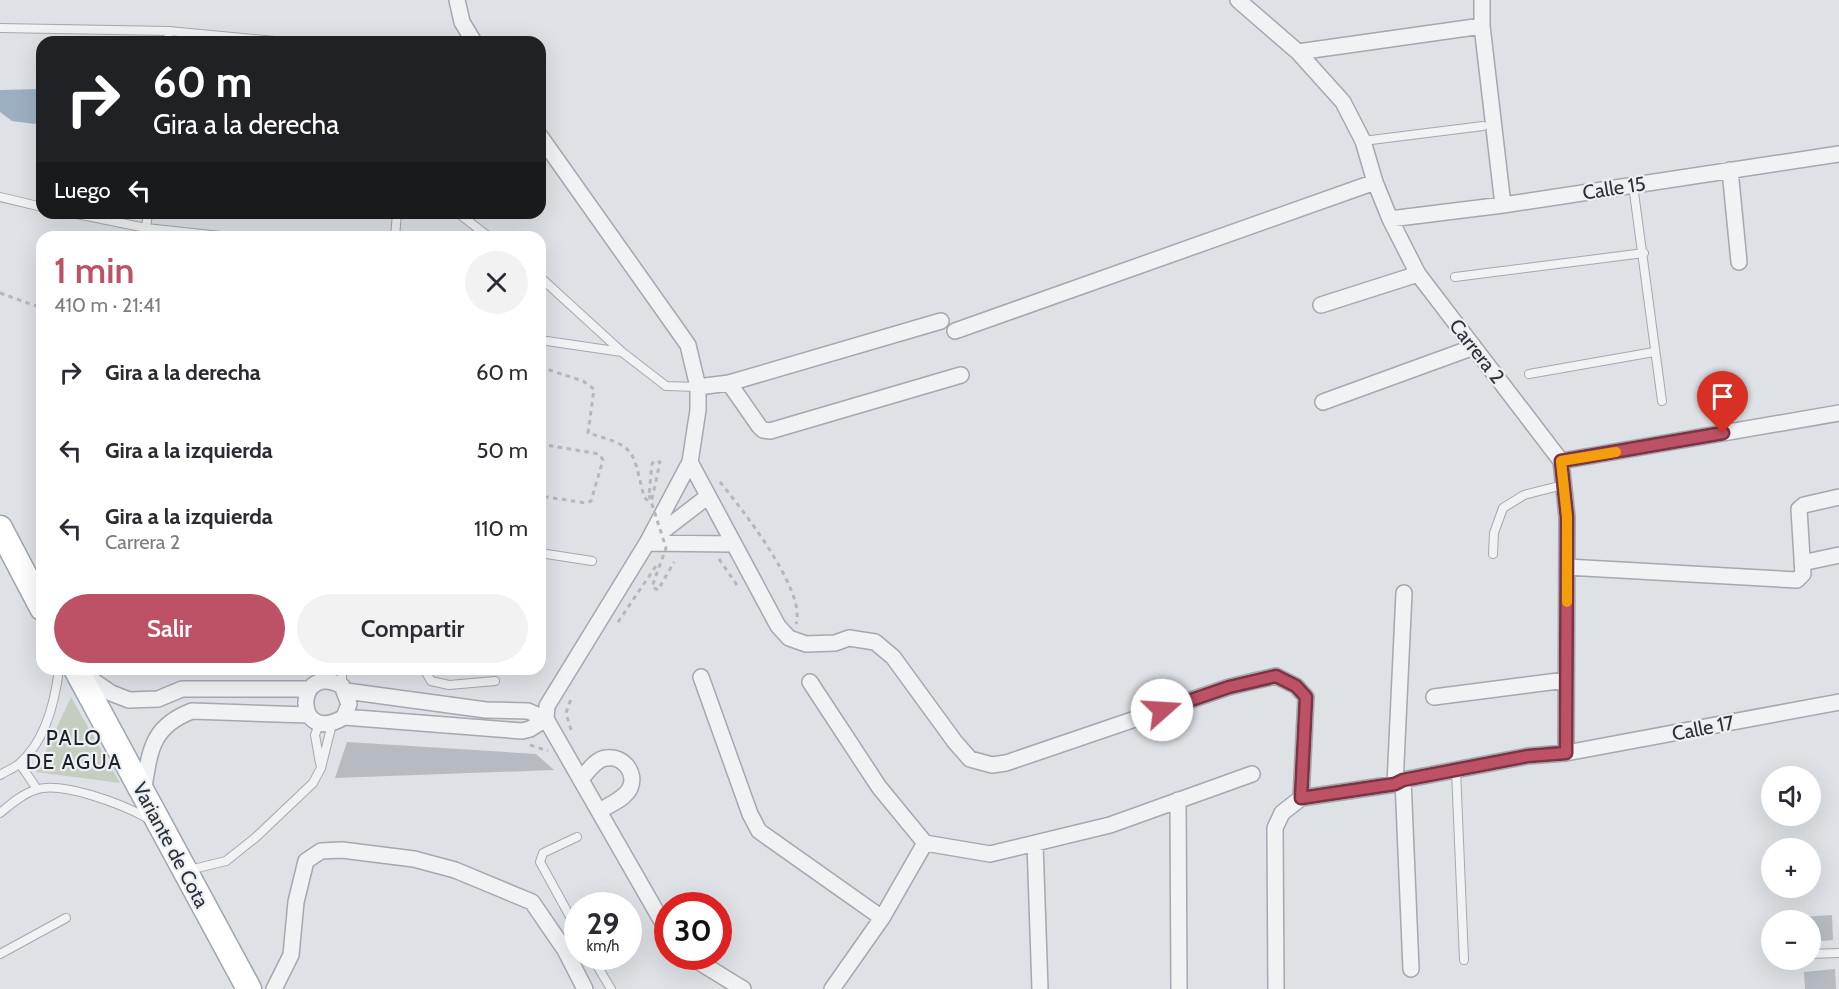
<!DOCTYPE html>
<html lang="es">
<meta charset="utf-8">
<style>
body{margin:0;font-family:Cabin,sans-serif;background:#f2f2f3;color:#2b2b33;height:100vh;display:flex;flex-direction:column;font-size:22px;white-space:nowrap}
*{box-sizing:border-box;margin:0}
p{font-size:20px;color:#7c7c81}
.icon{flex:none;width:33px;height:33px;fill:none;stroke:currentColor;stroke-width:2;stroke-linecap:round;stroke-linejoin:round}
.map{position:relative;flex:1;overflow:hidden}
.side{position:absolute;left:36px;top:231px;width:510px;height:444px;display:flex;flex-direction:column;background:#fff;border-radius:18px;box-shadow:0 6px 24px #0002}
.side>*{flex:none}
.banner{position:absolute;left:36px;top:36px;width:510px;height:183px;border-radius:18px;box-shadow:0 6px 24px #0002;background:#202124;color:#fff;overflow:hidden}
.controls{position:absolute;left:1761px;top:766px;display:grid;gap:12px}
.controls a{display:grid;place-items:center;width:60px;height:60px;border-radius:50%;background:#fff;box-shadow:0 6px 24px #0002;font-size:30px}
.speed{position:absolute;left:564px;top:892px;display:flex;gap:12px;font-size:30px;font-weight:700;text-align:center}
.speed>*{display:grid;place-content:center;width:78px;height:78px;border-radius:50%;background:#fff;box-shadow:0 6px 24px #0002;line-height:1}
.speed small{font-size:15px;font-weight:400}
.speed .limit{border:9px solid #d22;background:#fff;color:#111}
.pin{position:absolute;display:grid;place-items:center;width:51px;height:51px;color:#fff;margin:-62px -26px;border-radius:50% 50% 50% 0;rotate:-45deg;box-shadow:0 0 6px #0007}
.pin .icon{rotate:45deg}
.me{position:absolute;width:66px;margin:-33px;rotate:71deg;stroke-linejoin:round;filter:drop-shadow(0 0 4px #0008)}
.turn{display:flex;align-items:center;gap:21px;height:126px;padding:0 18px;font-size:27px}
.turn .icon{width:78px;height:78px;stroke-width:2.5}
.turn b{display:block;font-size:42px;line-height:51px}
.then{display:flex;align-items:center;height:57px;padding:0 18px;background:#0003;gap:12px;font-size:22px}
.round{display:grid;place-items:center;flex:none;width:63px;height:63px;border-radius:32px;background:#f2f2f3}
.summary{display:flex;align-items:center;justify-content:space-between;height:102px;padding:0 18px}
h1{font-size:36px;font-weight:600;line-height:45px;color:#bd5166}
.primary-button{display:flex;gap:12px;margin-top:auto;padding:12px 18px}
.primary-button a{flex:1;height:69px;border-radius:36px;background:#bd5166;color:#fff;font-size:24px;font-weight:600;line-height:69px;text-align:center}
.primary-button a+a{background:#f2f2f3;color:#2b2b33}
ul{padding:0;list-style:none}
li{display:flex;align-items:center;gap:18px;height:78px;padding:0 18px}
li div{flex:1}
li b{display:block;font-size:22px}
li em{font-style:normal}
.map>svg:first-child{display:block}
.green{fill:#c4cec0}
.water{fill:#9db0c2}
.building{fill:#b6bbc2}
.lines{fill:none;stroke-linecap:round;stroke-linejoin:round}
.lane-casing{stroke:#a4a8af;stroke-width:10}
.street-casing{stroke:#a4a8af;stroke-width:18}
.primary-casing{stroke:#9fa6b0;stroke-width:27}
.path{stroke:#b4b8bc;stroke-width:3;stroke-dasharray:4.5 4.5;stroke-linecap:butt}
.lane{stroke:#f0f2f4;stroke-width:8}
.street{stroke:#f0f2f4;stroke-width:15}
.primary{stroke:#fff;stroke-width:24}
.path-bridge{stroke:#b4b8bc;stroke-width:3;stroke-dasharray:4.5 4.5;stroke-linecap:butt}
.route-casing{stroke:#7b3542;stroke-width:15}
.route{stroke:#bd5166;stroke-width:10}
.slow{stroke:#f59e0b;stroke-width:10}
.labels{text-anchor:middle;dominant-baseline:central;stroke-width:4.5;stroke-linejoin:round;paint-order:stroke}
.street-label{font-size:20px;fill:#29303a;stroke:#edf0f3}
.neighbourhood-label{font-size:21px;letter-spacing:1.5px;fill:#1b212b;stroke:#edf0f3}
</style>
<div class="map">
<svg width="1839" height="989" viewBox="0 0 1839 989">
<rect width="100%" height="100%" fill="#dee1e6"/>
<path class="green" d="M71,697L120,783L36,772Z"/>
<path class="water" d="M42,89V115L35,124L12,121L0,112V90Z"/>
<path class="building" d="M347,742L536,754L554,770L335,778Z
M1832,915L1833,940L1810,942V921H1801V917Z
M1835,969L1836,989H1805L1804,972Z"/>
<g class="lines">
<defs>
<path id="lane" d="M0,28L169,31
M168,42L169,31L286,42
M1363,141L1483,126
M1633,185L1662,401
M0,197L42,207
M72,213L146,228L230,237
M458,213L489,237
M146,228L148,213
M395,237L397,213
M540,277L622,352
M1455,277L1644,253
M540,340L622,352L666,386L698,387
M1529,374L1654,352
M540,553L592,561
M1493,554L1494,533L1503,508L1524,495L1563,485
M424,669L431,681L449,685L495,681
M342,686V669
M319,724L315,735L320,763
M20,764L37,789
M1456,770L1464,960
M0,775C6,771 15,768 20,763C46,740 55,702 59,669
M0,813C10,805 22,794 35,790C61,780 124,805 147,818
M577,837L543,853L540,862L578,931
M189,870L226,861L255,838L313,783L321,768L332,724
M0,954L66,918
M1810,954L1839,953
M592,957L611,989"/>
<path id="street" d="M457,0L462,22L474,42
M1238,0L1298,52L1343,102L1363,141L1375,182L1390,219L1418,274L1561,461L1567,517L1566,753
M1482,0V26L1503,205
M1298,52L1482,26
M540,136L688,345L698,387V410L690,462L778,626L789,638L806,644L835,643L849,638L875,642L893,657L955,742L970,759L992,765L1006,763L1229,687L1254,681L1276,676L1296,686L1306,697L1301,798
M1730,170L1739,262
M1390,219L1503,205L1839,154
M1321,305L1418,274
M955,331L1375,182
M729,383L941,321
M698,387L729,383L759,426L763,430L770,431L961,375
M1323,402L1474,347
M1561,461L1839,413
M651,540L707,497
M647,543L733,544
M1802,563L1839,555
M1567,567L1797,580L1803,574L1799,509L1804,505L1839,497
M82,673L111,693L129,700L158,699L182,689H309
M701,677L750,814L759,831L882,918
M810,682L879,787L925,843L990,854L1110,825L1252,774
M346,691L486,710L528,711L546,719L668,932
M1434,697L1566,680
M344,717L349,704L342,686C293,660 294,748 344,717L522,731L530,729L546,719
M546,719L547,706L647,543L690,462
M582,778C588,771 596,759 606,758C623,755 637,773 630,788C625,799 609,805 599,811
M1403,780L1411,969
M1395,784L1404,593
M143,793C150,752 150,727 192,711L308,715
M1178,800L1179,989
M1035,843L1040,989
M691,957L743,989
M274,989L291,955L296,902L306,861L321,851L342,850L414,859L455,870L532,902L565,950L585,989
M832,989L882,918L925,843
M1276,989L1275,828L1282,813L1301,798L1395,784L1403,780L1528,756L1566,753L1839,702"/>
<path id="primary" d="M0,528L42,608
M76,669L249,989"/>
</defs>
<use href="#lane" class="lane-casing"/>
<use href="#street" class="street-casing"/>
<use href="#primary" class="primary-casing"/>
<path class="path" d="M0,293L42,308
M540,367L583,381L594,389L588,433C637,447 632,449 644,497L648,501L652,499L660,462L654,461L652,464L649,495
M540,444L599,454L603,460L591,501L586,503L540,496
M720,482C741,508 807,591 796,624
M719,559L737,585
M618,622L656,566
M571,730L566,713L572,696
M530,745L548,751"/>
<use href="#lane" class="lane"/>
<use href="#street" class="street"/>
<use href="#primary" class="primary"/>
<path class="path-bridge" d="M649,495L666,548L652,587L658,590L674,562"/>
</g>
<g class="lines">
<defs>
<path id="route" d="M1162,710L1229,687L1276,676L1296,686L1306,697L1301,798L1395,784L1403,780L1528,756L1566,753L1567,517L1561,461L1723,433"/>
</defs>
<use href="#route" class="route-casing"/>
<use href="#route" class="route"/>
<path class="slow" d="M1567,602V517L1561,461L1616,452"/>
</g>
<g class="labels">
<g class="street-label">
<text transform="translate(1614 188) rotate(-9)">Calle 15</text>
<text transform="translate(1477 351) rotate(52)">Carrera 2</text>
<text transform="translate(1703 728) rotate(-11)">Calle 17</text>
<text transform="translate(171 845) rotate(62)">Variante de Cota</text>
</g>
<g class="neighbourhood-label">
<text x="74" y="737">PALO<tspan x="74" dy="24">DE AGUA</tspan></text>
</g>
</g>
</svg>
<div class="controls">
<a><svg class="icon" aria-label="sound" viewBox="0 0 24 24"><path d="M4 9h4l5-4v14l-5-4H4zM17 9q2 3 0 6"/></svg></a>
<a>+</a>
<a>−</a>
</div>
<div class="speed"><div>29<small>km/h</small></div><div class="limit">30</div></div>
<div class="pin" style="left:1723px;top:433px;background:#d93025"><svg class="icon" aria-label="arrive" viewBox="0 0 24 24"><path d="M6 21V4h12l-3 4 3 4H6"/></svg></div>
<svg class="me" style="left:1162px;top:710px" viewBox="-20 -20 40 40"><circle r="19" fill="#fff"/><path d="M0-13L10 11 0 6-10 11z" fill="#bd5166"/></svg>
<div class="banner">
<div class="turn"><svg class="icon" aria-label="right" viewBox="0 0 24 24"><path d="M7 20v-9h11M14 6l5 5-5 5"/></svg><div><b>60 m</b>Gira a la derecha</div></div>
<div class="then">Luego<svg class="icon" aria-label="left" viewBox="0 0 24 24"><path d="M17 20v-9H6M10 6l-5 5 5 5"/></svg></div>
</div>
<section class="side">
<div class="summary"><div><h1>1 min</h1><p>410 m · 21:41</p></div><a class="round"><svg class="icon" aria-label="close" viewBox="0 0 24 24"><path d="M6 6l12 12M18 6L6 18"/></svg></a></div>
<ul>
<li><svg class="icon" aria-label="right" viewBox="0 0 24 24"><path d="M7 20v-9h11M14 6l5 5-5 5"/></svg><div><b>Gira a la derecha</b></div><em>60 m</em></li>
<li><svg class="icon" aria-label="left" viewBox="0 0 24 24"><path d="M17 20v-9H6M10 6l-5 5 5 5"/></svg><div><b>Gira a la izquierda</b></div><em>50 m</em></li>
<li><svg class="icon" aria-label="left" viewBox="0 0 24 24"><path d="M17 20v-9H6M10 6l-5 5 5 5"/></svg><div><b>Gira a la izquierda</b><p>Carrera 2</p></div><em>110 m</em></li>
</ul>
<div class="primary-button"><a>Salir</a><a>Compartir</a></div>
</section>
</div>
